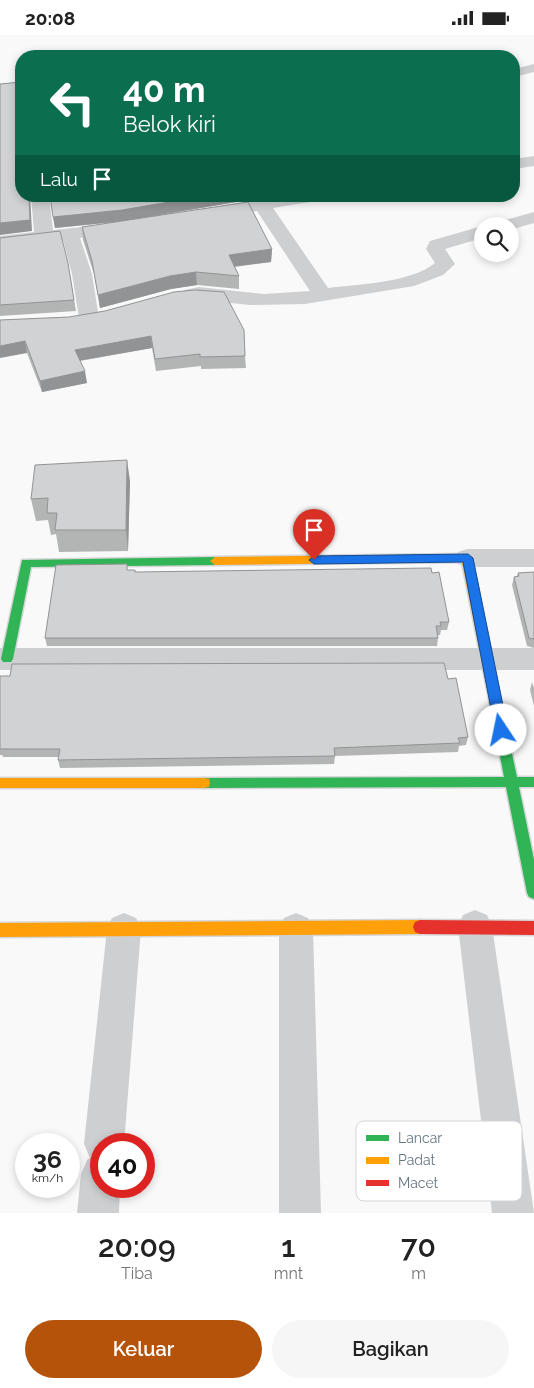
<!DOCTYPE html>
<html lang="id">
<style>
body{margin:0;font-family:Raleway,sans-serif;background:#f6f6f6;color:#222;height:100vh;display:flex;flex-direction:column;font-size:19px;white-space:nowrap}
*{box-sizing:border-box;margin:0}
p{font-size:16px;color:#767676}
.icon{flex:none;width:28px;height:28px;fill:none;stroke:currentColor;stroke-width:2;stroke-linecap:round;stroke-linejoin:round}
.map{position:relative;height:1178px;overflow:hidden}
.details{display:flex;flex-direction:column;background:#fff;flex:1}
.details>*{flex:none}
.banner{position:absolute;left:15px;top:15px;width:505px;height:152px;border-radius:20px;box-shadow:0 2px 8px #0003;background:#0b6e4f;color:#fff;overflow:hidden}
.tools{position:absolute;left:474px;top:182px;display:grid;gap:10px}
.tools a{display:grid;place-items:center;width:45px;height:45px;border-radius:50%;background:#fff;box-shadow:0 2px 8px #0003;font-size:25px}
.speed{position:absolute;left:15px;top:1098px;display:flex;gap:10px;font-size:25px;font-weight:700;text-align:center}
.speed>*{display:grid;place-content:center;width:65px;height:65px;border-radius:50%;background:#fff;box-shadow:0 2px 8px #0003;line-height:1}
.speed small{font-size:12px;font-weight:400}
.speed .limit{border:8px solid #d22;background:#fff;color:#111}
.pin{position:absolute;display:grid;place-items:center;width:42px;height:42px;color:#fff;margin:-51px -21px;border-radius:50% 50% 50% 0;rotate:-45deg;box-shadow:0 0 5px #0007}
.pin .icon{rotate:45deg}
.me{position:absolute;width:55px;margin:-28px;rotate:349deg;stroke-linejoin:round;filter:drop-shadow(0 0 4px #0008)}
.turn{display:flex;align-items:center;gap:18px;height:105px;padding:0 25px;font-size:22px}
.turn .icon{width:65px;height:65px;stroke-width:2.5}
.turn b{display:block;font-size:35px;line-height:42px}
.then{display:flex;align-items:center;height:48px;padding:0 25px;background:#0003;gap:10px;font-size:19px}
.eta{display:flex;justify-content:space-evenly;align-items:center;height:85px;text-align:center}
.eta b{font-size:30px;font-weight:600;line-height:35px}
.action{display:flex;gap:10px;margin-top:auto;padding:10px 25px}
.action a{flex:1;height:58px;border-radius:30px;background:#b45309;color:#fff;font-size:20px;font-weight:600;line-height:58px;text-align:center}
.action a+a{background:#f6f6f6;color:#222}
.status{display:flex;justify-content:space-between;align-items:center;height:35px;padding:0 25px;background:#fff;direction:ltr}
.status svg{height:14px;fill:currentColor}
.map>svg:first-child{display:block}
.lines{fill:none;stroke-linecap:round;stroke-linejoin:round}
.fast-casing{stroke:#d5d6d7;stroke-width:3}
.slow-casing{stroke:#d5d6d7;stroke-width:3}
.jam-casing{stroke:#d5d6d7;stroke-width:3}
.street{fill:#cecfd0;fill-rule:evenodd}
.fast{fill:#30b455;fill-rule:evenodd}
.slow{fill:#ff9f0a;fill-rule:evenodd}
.jam{fill:#e5322d;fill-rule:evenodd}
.wall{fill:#b3b5b5}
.shaded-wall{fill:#929394}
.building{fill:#d0d2d3;stroke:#929394}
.route{fill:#1a73e8;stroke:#114b97}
.key{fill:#fff;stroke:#d1d6da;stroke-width:1}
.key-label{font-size:14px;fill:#657683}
</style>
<div class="status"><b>20:08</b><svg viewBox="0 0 49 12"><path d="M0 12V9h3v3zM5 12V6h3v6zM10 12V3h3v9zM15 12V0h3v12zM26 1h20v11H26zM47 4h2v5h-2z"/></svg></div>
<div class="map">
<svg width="534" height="1178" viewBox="0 0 534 1178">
<rect width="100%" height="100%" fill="#f9f9f9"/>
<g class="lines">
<defs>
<path id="fast" d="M215,522L220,526L215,530L31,532L13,624L11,627H3L1,624L22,525Z
M501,690L505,691L507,695L517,742H534V752H519L534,825V864L529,862L527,858L506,752L204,753L199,752L198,748L199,744L204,743L504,742L495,695L497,691Z"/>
<path id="slow" d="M467,519L472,523L507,695L505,699L501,700L497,699L495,695L462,527L215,530L210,526L215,522Z
M0,743H204L209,744L210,748L209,752L204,753H0Z
M420,885L425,887L427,892L425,897L420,899L0,902V888Z"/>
<path id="jam" d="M420,885L534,886V900L420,899L415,897L413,892L415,887Z"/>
</defs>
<use href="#fast" class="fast-casing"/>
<use href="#slow" class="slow-casing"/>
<use href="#jam" class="jam-casing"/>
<path class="street" d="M534,29V37L514,42V34Z
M534,121V131L514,134V124Z
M31,161H49L53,195L120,188L126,189L129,193L126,197L80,203L92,239L99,283L96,287L89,289L82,287L79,283L72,239L63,205L0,213V201L34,197Z
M283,161H325L322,165L316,166L273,173L328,253C359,249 410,248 435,228L426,214L430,206L482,191V203L445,214L455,229L443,240L414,251L305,269L250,270L184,263L181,259L184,255L199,252L264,259L310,256L257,176L215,183L209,182L206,178L209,174L215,173Z
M534,177V188L510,195V191H495L498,187Z
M467,514H534V532H467L458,529L454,523L458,517Z
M0,613H534V635H0Z
M475,875L487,880L492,891L534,1178H492L458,891L463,880Z
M124,878L136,883L141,894L124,1109H101V1151H120L119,1178H77L81,1139L87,1125L90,1123L84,1109L107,894L112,883Z
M296,878L308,883L313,894L321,1178H279V894L284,883Z"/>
<use href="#fast" class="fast"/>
<use href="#slow" class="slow"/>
<use href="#jam" class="jam"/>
</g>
<path class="wall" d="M50,161H241L242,166L143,183L272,214L271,227L235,232L239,241V254L197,250L171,254L100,273L94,239L83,205L82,192L116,187L55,193Z
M0,203L68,228L76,276L0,281Z
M69,282L245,321L246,333L201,334V331L156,336L152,313L80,326L87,348L42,357L27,318L0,285Z
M130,446L128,516L59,517L56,499L51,500L48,485L36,486L31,464Z
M128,535L135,537L449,587L447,595H441L440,600H438V603L437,611H47L45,603Z
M534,537V613L527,611L512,550L514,542L517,541L518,538Z
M0,641L448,644L468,702L466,710L459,711L458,717L335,721L334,729L60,733L58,725L59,722H3L2,720H0Z
M532,647L534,653V671L530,655Z"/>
<path class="shaded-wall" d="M29,161H30L32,196L0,200V188Z
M205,161H241L242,166L123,186L55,193L53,182Z
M272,214L271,227L229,232V220Z
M196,237L197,250L171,254L100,273L98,260L170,241Z
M151,301L152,313L77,326L75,315Z
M25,306L27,318L0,323V311Z
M85,336L87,348L42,357L40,346Z
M127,425L130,446L128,516L126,495Z"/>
<path class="building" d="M21,47V161H29L30,185L0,188V49Z
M50,161H205L122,175L53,182Z
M248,167L272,214L229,220L239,241L196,237L170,241L98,260L92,226L82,192Z
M60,196L68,228L74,265L0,270V203Z
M195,255L224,257L244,295L245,321L200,322V319L155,324L151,301L75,315L85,336L40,346L25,306L0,311V285L69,282L105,276L174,257Z
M127,425L126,495H55L57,478H47L48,463L31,464L35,430Z
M127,529V535H135V537L431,533L432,538L439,537L449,587H440L441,591H436L438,603H45L56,530Z
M534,537V604L529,603L514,542L519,541L518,538Z
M444,628L448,644L456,643L468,702L458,703L460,708L334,713L335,721L58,725L60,714H0V641H10L12,629Z"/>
<path class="route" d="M468,519L473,523L508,695L506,698H497L495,695L463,527L314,529L309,525L314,521Z"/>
<rect x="356" y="1086" width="166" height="80" rx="8" class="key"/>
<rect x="366" y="1100" width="23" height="6" fill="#30b455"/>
<rect x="366" y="1122" width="23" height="7" fill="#ff9f0a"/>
<rect x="366" y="1145" width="23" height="6" fill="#e5322d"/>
<g class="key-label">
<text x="398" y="1108">Lancar</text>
<text x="398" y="1130">Padat</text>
<text x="398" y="1153">Macet</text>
</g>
</svg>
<div class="tools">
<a><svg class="icon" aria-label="search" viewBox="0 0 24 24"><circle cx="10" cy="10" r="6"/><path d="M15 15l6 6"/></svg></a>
</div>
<div class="speed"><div>36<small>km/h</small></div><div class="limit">40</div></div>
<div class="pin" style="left:314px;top:525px;background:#d93025"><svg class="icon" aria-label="arrive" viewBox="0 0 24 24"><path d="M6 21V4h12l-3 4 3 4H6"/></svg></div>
<svg class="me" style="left:501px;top:695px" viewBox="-20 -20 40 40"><circle r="19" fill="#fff"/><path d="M0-13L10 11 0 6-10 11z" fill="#1a73e8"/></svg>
<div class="banner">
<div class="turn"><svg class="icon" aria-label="left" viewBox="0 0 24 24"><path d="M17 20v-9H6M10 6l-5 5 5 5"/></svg><div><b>40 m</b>Belok kiri</div></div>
<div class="then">Lalu<svg class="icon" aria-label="arrive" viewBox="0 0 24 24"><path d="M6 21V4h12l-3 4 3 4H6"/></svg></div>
</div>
</div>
<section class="details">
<div class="eta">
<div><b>20:09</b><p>Tiba</p></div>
<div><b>1</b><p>mnt</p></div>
<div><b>70</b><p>m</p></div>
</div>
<div class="action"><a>Keluar</a><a>Bagikan</a></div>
</section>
